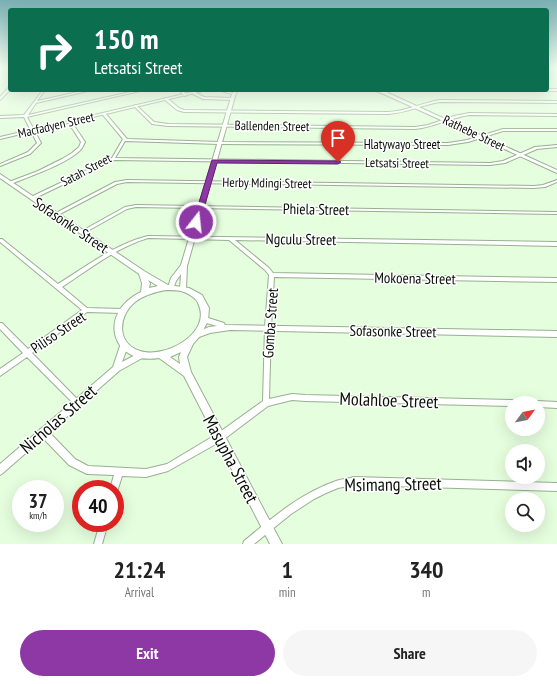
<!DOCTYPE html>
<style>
body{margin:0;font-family:"PT Sans Narrow",sans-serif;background:#f6f6f6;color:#222;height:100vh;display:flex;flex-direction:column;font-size:15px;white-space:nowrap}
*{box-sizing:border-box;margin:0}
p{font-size:13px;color:#767676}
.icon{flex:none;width:22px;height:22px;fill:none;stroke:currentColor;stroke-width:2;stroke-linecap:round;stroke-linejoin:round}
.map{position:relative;height:544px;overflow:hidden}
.panel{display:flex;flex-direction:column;background:#fff;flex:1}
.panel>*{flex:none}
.hud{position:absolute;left:8px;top:8px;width:541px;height:84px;border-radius:4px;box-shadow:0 4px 16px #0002;background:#0b6e4f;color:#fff;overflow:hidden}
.needle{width:26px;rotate:58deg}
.controls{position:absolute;left:505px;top:396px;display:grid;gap:8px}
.controls a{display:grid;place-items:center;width:40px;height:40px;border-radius:50%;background:#fff;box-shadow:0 4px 16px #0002;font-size:20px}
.speed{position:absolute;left:12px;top:480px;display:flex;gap:8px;font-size:20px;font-weight:700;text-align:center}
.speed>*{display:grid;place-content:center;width:52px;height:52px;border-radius:50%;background:#fff;box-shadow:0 4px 16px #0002;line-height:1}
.speed small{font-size:10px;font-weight:400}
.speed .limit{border:6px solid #d22;background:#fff;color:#111}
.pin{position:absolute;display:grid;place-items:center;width:34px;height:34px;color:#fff;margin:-41px -17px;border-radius:50% 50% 50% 0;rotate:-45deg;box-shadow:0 0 4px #0007}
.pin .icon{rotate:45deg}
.me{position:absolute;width:44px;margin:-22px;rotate:16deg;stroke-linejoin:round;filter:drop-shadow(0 0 3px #0008)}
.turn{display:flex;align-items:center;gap:14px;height:84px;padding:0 20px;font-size:18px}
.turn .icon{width:52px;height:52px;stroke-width:2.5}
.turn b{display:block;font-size:28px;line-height:34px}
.eta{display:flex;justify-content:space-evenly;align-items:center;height:68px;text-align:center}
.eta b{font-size:24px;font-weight:600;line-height:28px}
.cta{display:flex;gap:8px;margin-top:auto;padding:8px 20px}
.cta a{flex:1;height:46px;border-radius:24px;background:#8e38a5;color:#fff;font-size:16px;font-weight:600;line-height:46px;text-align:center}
.cta a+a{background:#f6f6f6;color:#222}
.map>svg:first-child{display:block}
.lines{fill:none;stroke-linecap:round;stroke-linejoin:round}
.minor-casing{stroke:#98af92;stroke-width:2}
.tertiary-casing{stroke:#98af92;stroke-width:2}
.secondary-casing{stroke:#98af92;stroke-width:2}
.minor{fill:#fff;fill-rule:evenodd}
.tertiary{fill:#fff;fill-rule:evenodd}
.secondary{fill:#fff;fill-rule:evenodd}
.route{fill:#8e38a5;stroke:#5c246b}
.labels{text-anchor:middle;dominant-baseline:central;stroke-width:3;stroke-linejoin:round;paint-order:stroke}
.far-street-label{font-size:13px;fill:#070f05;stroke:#fff}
.street-label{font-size:15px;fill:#070f05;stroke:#fff}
.near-street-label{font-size:18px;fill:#070f05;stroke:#fff}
</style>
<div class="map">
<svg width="557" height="544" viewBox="0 0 557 544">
<rect width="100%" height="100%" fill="#e5fede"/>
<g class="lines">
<defs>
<path id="minor" d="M43,90H45L37,101L87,90H92L36,103L28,115L139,90H144L27,117L41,143L30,154L0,166V164L28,152L37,143L24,117L0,118V116L24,115Z
M179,90H182L187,95L185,96Z
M194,92L204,97L232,98L233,99L232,100L203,99L193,94V93Z
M165,98H167L179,108L184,110L388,112C406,111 422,103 440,100L557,101V103L440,102C422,105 406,113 388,114L184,112L177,110L165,100Z
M136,105L154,122L168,124L415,127L428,125L454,116L469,113L557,114V116L469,115C450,118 434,127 415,129L168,126L152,124L135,107V105Z
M103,113H105L127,139L220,142L448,143L467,140L503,129H557V131H503L468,142L448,145L220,144L125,141L115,158L490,163L503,161L535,147L557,145V147L537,149L505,163L490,165L114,160L33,199H31V197L112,158L123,139L103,115Z
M69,121H71L85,142C84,144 83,146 82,148C72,162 28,177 11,184H9V182L38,171L62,159L72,153L79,147L81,142L68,122Z
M127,180L534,186L543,185L557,180V182L545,187L534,188L127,182L117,184L58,215H54V214L115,182Z
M136,205L557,212V214L136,207L127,209L84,233H80V232L125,207Z
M148,236L557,242V246L235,240L269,268L273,273L557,278V282L274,277L271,327L269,399L292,394L305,395L512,400L514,401L515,403H512V406L305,401L292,400L268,406L223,440L168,471L146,477L122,476L117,492H115V489H110L114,475L87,474L69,465L40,435L39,432L40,429L43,428L46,429L75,459L88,466L146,469L167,464L217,434L263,401L265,327L269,275L265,270L229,240L148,238C117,247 88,270 62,287L87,308L123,309H125L126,311L125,313H123L87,312L32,353L79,401L80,403L79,405L77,406L75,405L27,357L0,376V369L23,353L0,329V323H2L28,349L82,310L0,242V239H2L58,284C87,266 115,244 148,236Z
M538,401L557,402V408L538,407V403H535L536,402Z
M354,477L557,483V491L354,485L338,488L326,493L314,499L291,514L254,544H243L244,541C272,518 301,493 336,481C341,479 348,479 354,477Z
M100,523H108L102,544H94Z"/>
<path id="tertiary" d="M201,90H207L0,139V137Z
M218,90H223L233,93L235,90H239L236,93L187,266L186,288L185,290H181L180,288L181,274L176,281L173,289H169L168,287L171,278L181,265L232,94Z
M373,90H378L383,92V90H387L386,91L388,93L557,170V173L386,95Z
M205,317L224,323L225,325L557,331V337L230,330L210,333L199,337L197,336L196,334L197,332L209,327L217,326L203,322L202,320L203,318Z
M124,343L127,344L128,346L122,362L141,352L144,353L145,355L144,357L119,371L3,473L0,475V464L113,367L120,346L121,344Z"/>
<path id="secondary" d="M9,87H10V90L0,100V97Z
M547,89H557V91H499L497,90H547Z
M0,174L144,271L168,285L189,288L202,295L209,308L208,321L200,336L193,344L187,357L191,372L282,544H270L184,376L159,358C111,366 97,313 141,292L142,283L139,274L0,178ZM148,280L158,286L149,288L150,283ZM166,290C172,290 179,290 184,292C189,294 196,298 198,303C213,333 165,359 140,351C116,343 118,316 135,302C144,295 155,292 166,290ZM181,352L179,357L180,364L170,357Z"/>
</defs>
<use href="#minor" class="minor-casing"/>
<use href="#tertiary" class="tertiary-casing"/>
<use href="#secondary" class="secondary-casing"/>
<use href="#minor" class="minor"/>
<use href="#tertiary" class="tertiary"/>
<use href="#secondary" class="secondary"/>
</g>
<linearGradient id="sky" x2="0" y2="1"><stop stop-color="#7ab0b4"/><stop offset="0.47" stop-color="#f3fff0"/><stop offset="1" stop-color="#f3fff0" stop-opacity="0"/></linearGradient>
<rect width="557" height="143" fill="url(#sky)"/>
<path class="route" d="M212,160L338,161L341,162L338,164L217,163L200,222L199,224H194L193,222Z"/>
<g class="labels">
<g class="far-street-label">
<text transform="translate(56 125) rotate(-13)">Macfadyen Street</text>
<text transform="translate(272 126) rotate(1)">Ballenden Street</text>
<text transform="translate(474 133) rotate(25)">Rathebe Street</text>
<text x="402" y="144">Hlatywayo Street</text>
<text transform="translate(397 163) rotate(1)">Letsatsi Street</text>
<text transform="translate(86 170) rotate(-28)">Satah Street</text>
<text transform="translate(267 183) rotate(1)">Herby Mdingi Street</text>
</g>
<g class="street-label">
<text transform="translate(316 209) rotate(1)">Phiela Street</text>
<text transform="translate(71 225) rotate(34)">Sofasonke Street</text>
<text transform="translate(301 239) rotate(1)">Ngculu Street</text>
<text transform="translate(415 278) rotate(1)">Mokoena Street</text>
<text transform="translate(270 323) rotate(-86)">Gomba Street</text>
<text transform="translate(393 331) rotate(1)">Sofasonke Street</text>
<text transform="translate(58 332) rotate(-34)">Piliso Street</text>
</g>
<g class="near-street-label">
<text transform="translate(389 400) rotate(2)">Molahloe Street</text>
<text transform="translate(58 419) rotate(-41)">Nicholas Street</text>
<text transform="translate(231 459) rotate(62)">Masupha Street</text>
<text transform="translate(393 484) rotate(-1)">Msimang Street</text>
</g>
</g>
</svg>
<div class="controls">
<a><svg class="needle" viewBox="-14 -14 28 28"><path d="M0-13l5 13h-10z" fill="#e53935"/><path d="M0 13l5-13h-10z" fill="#767676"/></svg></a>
<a><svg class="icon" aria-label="sound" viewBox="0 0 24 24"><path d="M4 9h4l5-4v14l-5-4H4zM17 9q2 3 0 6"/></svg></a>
<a><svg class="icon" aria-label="search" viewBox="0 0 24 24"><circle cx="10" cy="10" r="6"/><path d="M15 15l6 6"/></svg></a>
</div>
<div class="speed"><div>37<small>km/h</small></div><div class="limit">40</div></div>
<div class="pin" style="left:338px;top:162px;background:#d93025"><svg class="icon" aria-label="arrive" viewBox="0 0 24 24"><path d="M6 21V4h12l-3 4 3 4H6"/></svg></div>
<svg class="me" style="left:196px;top:222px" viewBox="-20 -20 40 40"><circle r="17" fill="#8e38a5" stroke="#fff" stroke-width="3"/><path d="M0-11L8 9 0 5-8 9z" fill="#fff"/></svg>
<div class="hud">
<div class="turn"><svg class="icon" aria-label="right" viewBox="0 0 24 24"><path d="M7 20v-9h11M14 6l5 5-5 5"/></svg><div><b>150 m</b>Letsatsi Street</div></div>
</div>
</div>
<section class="panel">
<div class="eta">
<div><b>21:24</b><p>Arrival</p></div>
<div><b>1</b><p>min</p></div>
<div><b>340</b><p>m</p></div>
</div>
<div class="cta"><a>Exit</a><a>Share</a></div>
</section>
